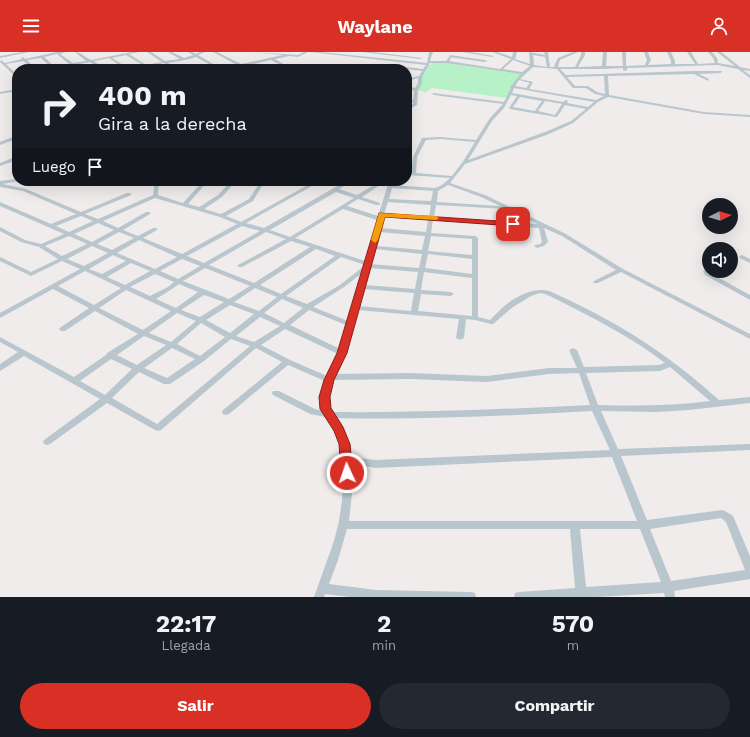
<!DOCTYPE html>
<html lang="es">
<style>
body{margin:0;font-family:"Work Sans",sans-serif;background:#242831;color:#f1f3f6;height:100vh;display:flex;flex-direction:column;font-size:15px;white-space:nowrap}
*{box-sizing:border-box;margin:0}
p{font-size:13px;color:#9ea1a6}
.icon{flex:none;width:22px;height:22px;fill:none;stroke:currentColor;stroke-width:2;stroke-linecap:round;stroke-linejoin:round}
.map{position:relative;height:545px;overflow:hidden}
.side{display:flex;flex-direction:column;background:#171b24;flex:1}
.side>*{flex:none}
.banner{position:absolute;left:12px;top:12px;width:400px;height:122px;border-radius:16px;box-shadow:0 4px 16px #0002;background:#171b24;color:#f1f3f6;overflow:hidden}
.needle{width:26px;rotate:85deg}
.buttons{position:absolute;left:702px;top:146px;display:grid;gap:8px}
.buttons a{display:grid;place-items:center;width:36px;height:36px;border-radius:50%;background:#171b24;box-shadow:0 4px 16px #0002;font-size:20px}
.pin{position:absolute;display:grid;place-items:center;width:34px;height:34px;color:#fff;margin:-17px;border-radius:8px;box-shadow:0 2px 6px #0006}
.me{position:absolute;width:44px;margin:-22px;rotate:357deg;stroke-linejoin:round;filter:drop-shadow(0 0 3px #0008)}
.turn{display:flex;align-items:center;gap:14px;height:84px;padding:0 20px;font-size:18px}
.turn .icon{width:52px;height:52px;stroke-width:2.5}
.turn b{display:block;font-size:28px;line-height:34px}
.then{display:flex;align-items:center;height:38px;padding:0 20px;background:#0003;gap:8px;font-size:15px}
.eta{display:flex;justify-content:space-evenly;align-items:center;height:68px;text-align:center}
.eta b{font-size:24px;font-weight:700;line-height:28px}
.action{display:flex;gap:8px;margin-top:auto;padding:8px 20px}
.action a{flex:1;height:46px;border-radius:24px;background:#d93025;color:#fff;font-size:16px;font-weight:700;line-height:46px;text-align:center}
.action a+a{background:#242831;color:#f1f3f6}
header{display:flex;justify-content:space-between;align-items:center;height:52px;padding:0 20px;background:#d93025;color:#fff;font-size:18px;font-weight:700}
.map>svg:first-child{display:block}
.green{fill:#b6f1c7}
.lines{fill:none;stroke-linecap:round;stroke-linejoin:round}
.minor{fill:#b9c6cd;fill-rule:evenodd}
.route{fill:#d93025;stroke:#8d1f18}
.slow{fill:#f59e0b}
</style>
<header><svg class="icon" aria-label="menu" viewBox="0 0 24 24"><path d="M4 6h16M4 12h16M4 18h16"/></svg>Waylane<svg class="icon" aria-label="person" viewBox="0 0 24 24"><circle cx="12" cy="8" r="4"/><path d="M4 21q1-7 8-7t8 7"/></svg></header>
<div class="map">
<svg width="750" height="545" viewBox="0 0 750 545">
<rect width="100%" height="100%" fill="#f0ecec"/>
<path class="green" d="M429,10H447L523,21L507,46L432,36L426,40L416,38L420,25L428,13L433,12Z"/>
<g class="lines">
<path class="minor" d="M22,0H29L0,6V4Z
M57,0H66L60,2L73,11L86,9L75,0C82,0 86,7 92,8L132,0H139L129,2L146,13L162,10L147,0H151L165,9L180,7L168,0H172L184,6L193,3L188,0H192L196,2L200,0H205L198,3L222,17H218L196,5L190,7L168,11L177,17H173L164,11L149,14L150,15L148,16L145,15L125,17L109,6L94,9L104,17H100L90,10L75,13L80,17H76L71,14L57,17H46L51,15L41,6L27,8L36,17H32L24,9L6,12L17,23V26L0,10L1,8L5,11L22,7L21,6L23,5L25,7ZM57,2L69,12L55,15L44,5ZM126,3L143,13L128,16L112,6Z
M213,0H217L241,12L283,3L251,0L298,3L304,0H308L298,5L289,4L275,7L292,17H288L271,8L241,15L222,17L237,13Z
M310,0H321L427,11L429,0H433L430,9H446L449,5L451,6L449,9L500,17L511,7L492,0H497L512,5L513,0H517L515,7L530,12L529,0L545,3L544,0H548L550,15H555L554,14L558,6L573,0H578L560,8L558,14L559,15H575L581,3V0H585V3L578,15L602,14L603,0H607L606,14H623L622,0H626V14L645,13L647,8L644,0H648L651,8L648,13L671,12V9L667,0H671L675,9V12H695L687,0H691L698,12L715,11L713,6L708,0H712L717,6L718,11L735,14L717,0H721L740,15L750,17V19L743,18L750,23V26L738,17L717,13L627,16V18L625,19L623,18V16L604,17H560L566,23L694,19H722L721,21L699,22L709,27L708,29L694,22L608,24L609,43L704,60L750,63V65L704,62L608,45L598,50L573,71L549,82L465,112L450,131L485,143L566,182L623,217L750,282V287L621,220L598,231H594L593,230L594,229L616,218L562,184L544,176L548,190L544,194L537,196L534,194L535,193L540,192L542,190L539,176L433,168L431,181L475,184L478,186V265L490,268C494,264 498,260 502,256C514,245 533,235 549,239C559,243 568,248 577,252C629,277 676,309 719,348L750,345V351L689,358L657,360L601,359L618,397L750,392V398L621,404L647,468L722,458L725,459L733,464L750,504V527L674,539L675,545H665L664,541L598,545H514L515,541L519,540L575,536L570,477H347L338,508L329,532L376,538L471,540L475,541L476,545H350L325,542L324,545H314L334,489L339,469L342,448L343,419L341,397L338,386L326,365L310,362L273,343L272,341L273,339H279L315,357L323,359C320,348 321,339 325,329L288,313L229,362L226,363L223,362L222,360L223,358L282,310L256,296L161,378L158,379L155,378L107,351L50,392L47,393L44,392L43,390L44,388L100,347L24,304L0,319V312L18,300L0,290V285L74,325L106,303L107,301L138,282L95,259L65,279H61L59,277L61,275L89,256L53,237L0,266V261L80,217L62,209L31,224L0,209V205L31,220L58,207L39,195L21,190L0,179V175L25,188L41,192L64,182L0,154V150L51,172L76,162L23,139L0,135V129L17,127V129H19L3,132L26,137L81,160L127,141H131V143L85,162L98,167L153,143L155,129H159L158,143L183,151L203,129H208L188,152L199,155L218,143L231,129H236L222,145L204,157L221,162L249,147L261,129H265L253,149L226,164L241,170L315,129H321L246,171L264,176L346,129H352L339,137L357,143L381,129H386L362,145L380,151V153H376L358,147L347,154L378,164L389,129H393L392,133L435,136L442,133L450,126L407,123V121H411L413,105L422,86L440,85L476,88L490,66L503,52L434,43L432,42L433,41L504,50L511,36L510,35L521,22L447,11H430L422,25V31L418,38L417,53L407,58V55L413,52V50L407,48V46L413,48L414,39L407,36V34L415,36L418,31V26L407,29V27L419,24L422,19L382,14L370,17H364L379,12L423,17L426,13ZM533,3L545,5L547,15L534,13ZM513,8L530,14L522,20L503,17ZM533,15L557,17L573,36H586L595,42L604,44L596,48L529,37L533,30L520,27ZM604,24L605,42L597,40L588,34H575L567,25ZM519,28L530,31L526,36L515,34ZM514,36L594,50L588,55L567,51L568,49L566,48L563,50L512,41ZM511,43L517,44L509,56L510,57L556,65H557L565,53L586,57L571,69L545,80L468,108L492,69L504,56ZM520,45L542,49L535,59L513,55ZM545,49L562,52L555,63L538,59ZM440,87L475,90L464,108L452,124L416,121L417,105L426,88ZM448,133L481,145L500,154L437,150L438,139ZM392,136L433,139L431,149L389,147ZM336,140L354,146L290,185L270,178ZM155,146L220,165L237,172L182,202L143,186L157,178V176H153L138,184L123,178L150,162V160H146L118,176L103,169ZM388,150L431,153L429,165L384,162ZM436,153L506,157L537,172L434,165ZM343,157L377,168L365,209L295,186ZM81,164L93,169L69,180L56,174ZM384,165L428,168L426,180L380,176ZM98,171L114,178L92,190L74,182ZM242,174L260,179L204,211L187,204ZM119,180L134,186L112,198L97,192ZM266,180L286,187L238,213L237,214L238,215H242L291,189L310,195L254,231L209,213ZM379,180L425,184L422,198L376,194ZM69,184L87,192L62,204L45,194ZM431,184L472,187V203L428,199ZM139,188L177,205L155,217L117,201ZM92,194L108,201L84,214L67,207ZM316,197L335,204L281,242L260,233ZM375,197L422,202L419,216L370,212ZM428,202L472,207V222L425,216ZM113,203L126,209L102,222L89,217ZM341,205L362,212L364,214L340,233L307,252L286,244ZM182,207L200,214L178,227L160,219ZM131,211L150,219L125,233L107,225ZM205,216L250,234L229,247L183,229ZM369,216L418,220L415,237L365,233ZM85,219L121,236L94,253L58,234ZM424,220L472,226V264L418,259L421,242L451,244L454,242L451,240L421,238ZM155,222L174,230L168,235L150,244L130,235ZM361,222L348,269L313,255L344,235ZM179,232L198,240L176,256L156,247L172,237ZM255,236L277,245L259,259L234,250ZM363,237L414,241L411,259L359,254ZM126,238L171,259L143,278L99,256ZM540,241L545,242L552,245C591,265 630,284 665,311L659,313L584,315L577,298L573,296L569,298L577,316H549L487,324L410,321L335,322L346,301L358,258L459,267L456,286L460,288L464,286L466,267L475,268L491,272H493L513,255L531,244ZM204,243L224,250L200,265L181,258ZM282,247L303,256L284,271L264,261ZM230,253L254,262L230,281L206,268ZM309,258L346,273L340,297L290,273ZM177,261L196,269L171,290L149,281ZM260,265L280,274L254,290L236,284ZM201,271L225,285L200,304L177,292ZM285,277L338,302L327,324L290,308L261,293ZM144,284L166,293L137,313L117,303ZM231,287L250,294L157,372L112,346L139,320L164,332H170L204,309ZM172,296L195,307L167,326L144,316ZM111,307L132,317L105,343L80,329ZM670,315L710,349C672,354 636,354 598,353L586,321L660,319ZM579,321L590,353C504,357 418,361 331,360C328,349 329,339 333,328L410,327L487,330L549,322ZM592,359L610,398L376,408L351,405L346,386L335,366C421,368 506,364 592,359ZM612,405L637,469H349L352,442V412L376,416ZM721,466L726,470L745,518L671,529L650,477ZM580,477H640L661,530L586,535Z
M362,0H373L422,6L420,7Z
M462,0H471L494,4L492,5Z
M450,3L485,8L487,9L485,10L449,5Z
M193,12H194L201,17H197L192,14Z
M17,37V39L0,42V40Z
M15,84H17V87L0,93V90Z
M15,105H17V108L0,114V111Z
M742,203L750,207V211L740,206L739,205L740,204Z
M709,216V219H711L709,220L710,221L750,243V248L705,223L703,219Z"/>
</g>
<path class="route" d="M379,161L513,170L516,172L513,174L385,165L347,301L334,328L330,345L331,356L343,375L350,392L353,421L351,425L347,426L342,425L341,421L339,392L334,379L320,357L319,345L324,328L337,301Z"/>
<path class="slow" d="M379,161L436,164L439,166L436,168L385,165L378,188L375,191L371,188Z"/>
</svg>
<div class="buttons">
<a><svg class="needle" viewBox="-14 -14 28 28"><path d="M0-13l5 13h-10z" fill="#e53935"/><path d="M0 13l5-13h-10z" fill="#9ea1a6"/></svg></a>
<a><svg class="icon" aria-label="sound" viewBox="0 0 24 24"><path d="M4 9h4l5-4v14l-5-4H4zM17 9q2 3 0 6"/></svg></a>
</div>
<div class="pin" style="left:513px;top:172px;background:#d93025"><svg class="icon" aria-label="arrive" viewBox="0 0 24 24"><path d="M6 21V4h12l-3 4 3 4H6"/></svg></div>
<svg class="me" style="left:347px;top:421px" viewBox="-20 -20 40 40"><circle r="17" fill="#d93025" stroke="#fff" stroke-width="3"/><path d="M0-11L8 9 0 5-8 9z" fill="#fff"/></svg>
<div class="banner">
<div class="turn"><svg class="icon" aria-label="right" viewBox="0 0 24 24"><path d="M7 20v-9h11M14 6l5 5-5 5"/></svg><div><b>400 m</b>Gira a la derecha</div></div>
<div class="then">Luego<svg class="icon" aria-label="arrive" viewBox="0 0 24 24"><path d="M6 21V4h12l-3 4 3 4H6"/></svg></div>
</div>
</div>
<section class="side">
<div class="eta">
<div><b>22:17</b><p>Llegada</p></div>
<div><b>2</b><p>min</p></div>
<div><b>570</b><p>m</p></div>
</div>
<div class="action"><a>Salir</a><a>Compartir</a></div>
</section>
